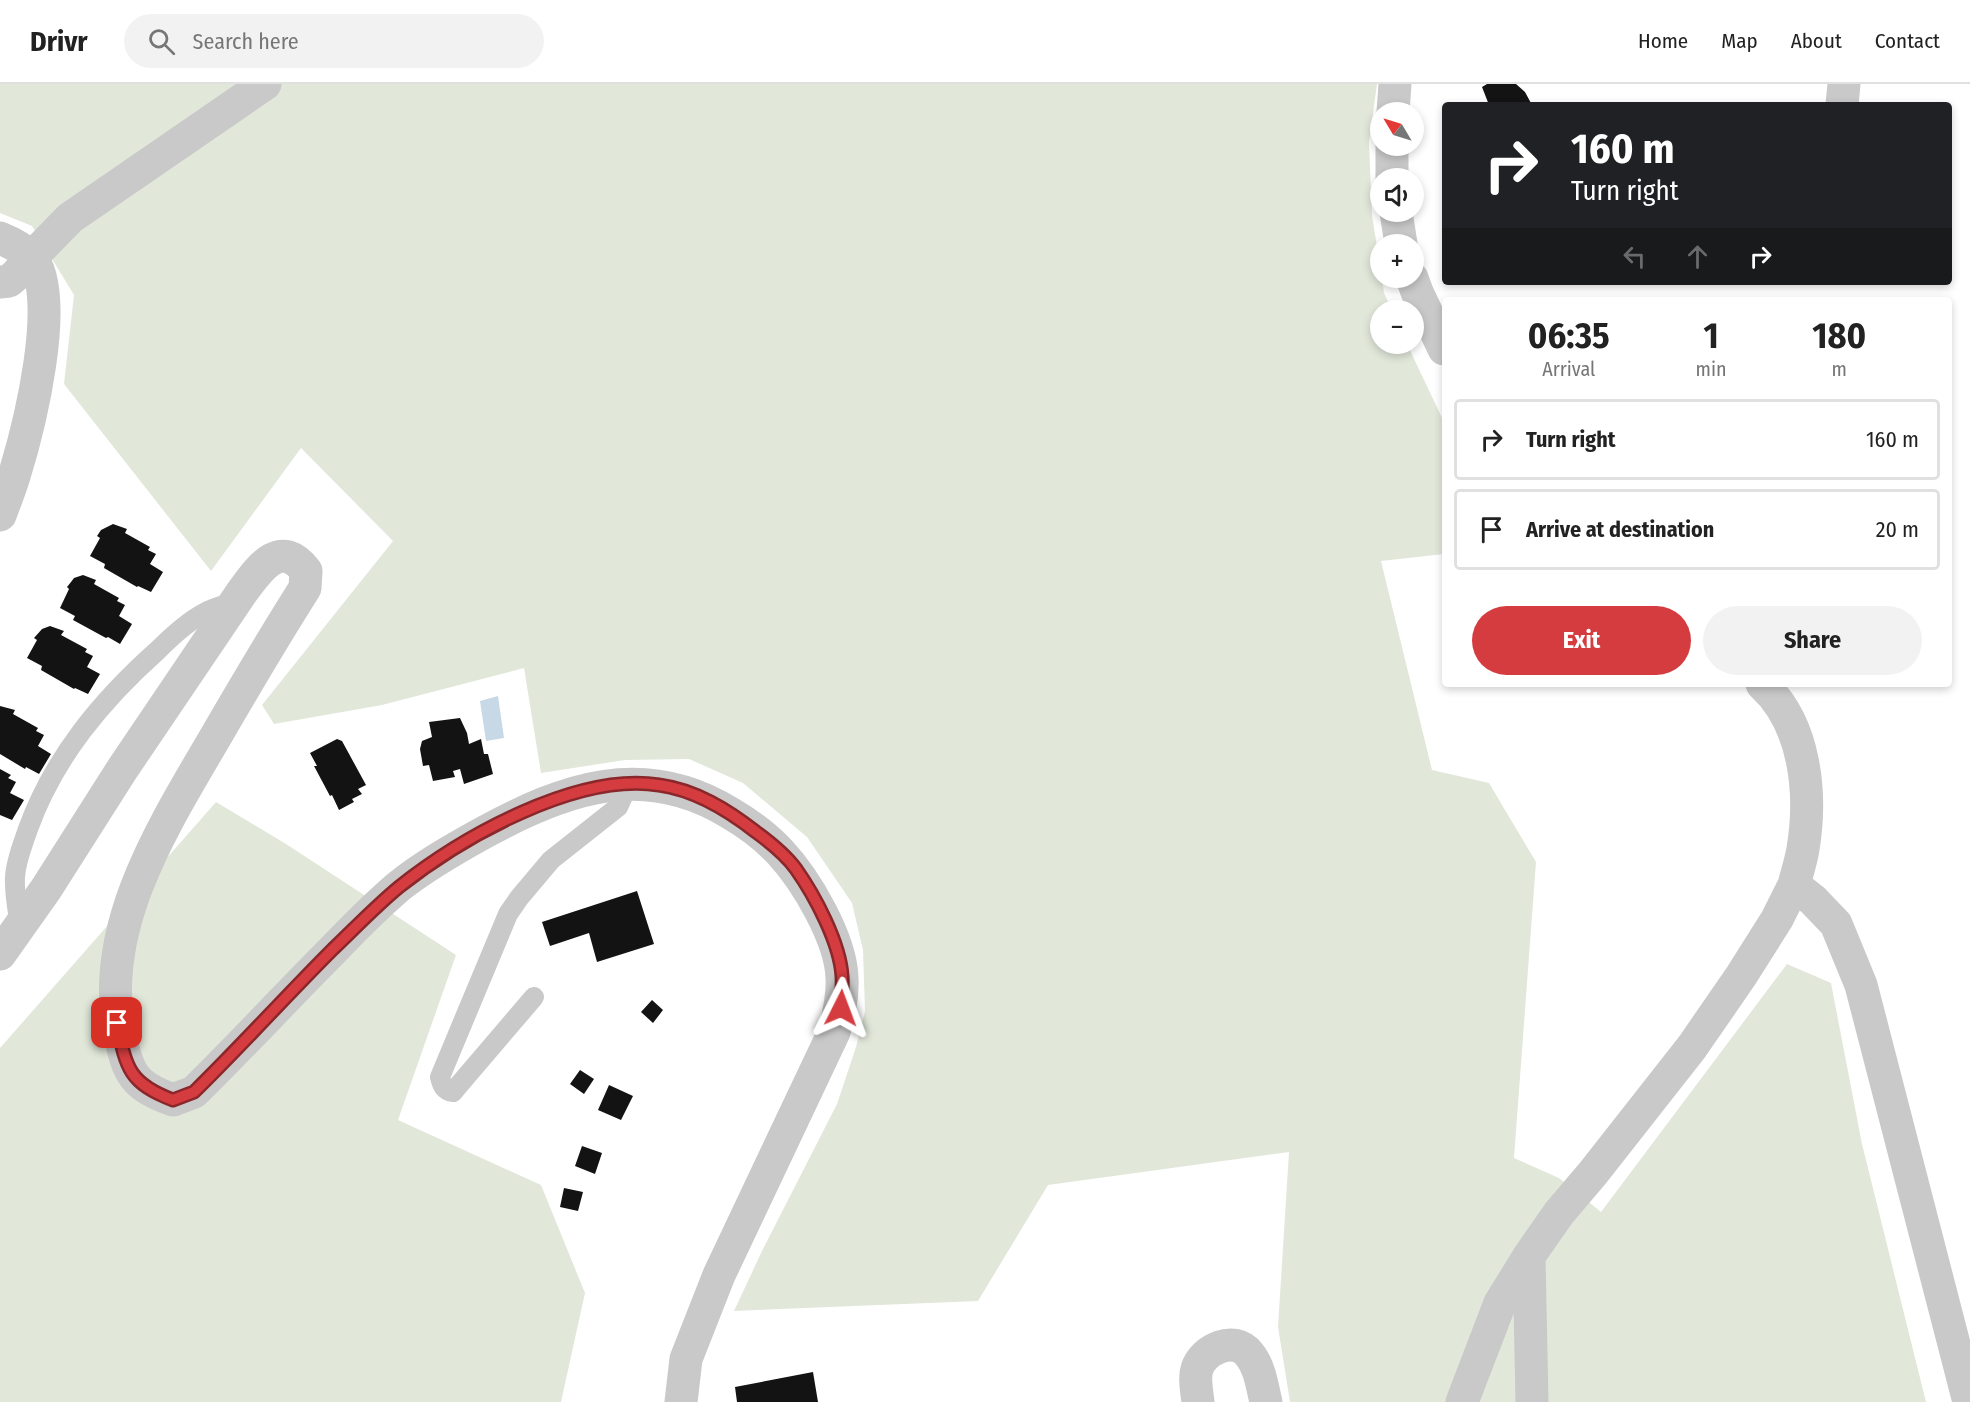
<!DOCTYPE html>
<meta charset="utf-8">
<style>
body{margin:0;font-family:"Fira Sans Condensed",sans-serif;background:#f2f2f2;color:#222;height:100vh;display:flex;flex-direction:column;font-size:22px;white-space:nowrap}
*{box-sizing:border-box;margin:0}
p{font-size:20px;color:#767676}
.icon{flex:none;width:33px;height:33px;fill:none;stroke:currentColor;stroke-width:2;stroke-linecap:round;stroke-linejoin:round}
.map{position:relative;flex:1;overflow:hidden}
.panel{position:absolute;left:1442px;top:213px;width:510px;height:390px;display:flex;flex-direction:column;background:#fff;border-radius:6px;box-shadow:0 3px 9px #0003}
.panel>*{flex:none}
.top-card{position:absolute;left:1442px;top:18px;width:510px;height:183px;border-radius:6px;box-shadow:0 3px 9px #0003;background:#202124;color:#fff;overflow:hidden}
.needle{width:39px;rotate:308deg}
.buttons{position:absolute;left:1370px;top:18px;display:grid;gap:12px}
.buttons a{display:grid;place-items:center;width:54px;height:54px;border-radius:50%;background:#fff;box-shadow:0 3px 9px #0003;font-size:30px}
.pin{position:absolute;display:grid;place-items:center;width:51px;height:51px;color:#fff;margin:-26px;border-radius:12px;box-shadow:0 3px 9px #0006}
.me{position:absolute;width:66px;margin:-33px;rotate:3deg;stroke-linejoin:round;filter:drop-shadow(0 0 4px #0008)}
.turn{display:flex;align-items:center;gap:21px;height:126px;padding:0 30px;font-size:27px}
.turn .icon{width:78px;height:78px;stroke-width:2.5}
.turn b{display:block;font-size:42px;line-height:51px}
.lanes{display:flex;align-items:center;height:57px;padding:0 30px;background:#0003;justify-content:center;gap:30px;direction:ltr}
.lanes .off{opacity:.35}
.eta{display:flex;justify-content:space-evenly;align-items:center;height:102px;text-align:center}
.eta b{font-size:36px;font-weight:700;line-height:42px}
.button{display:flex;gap:12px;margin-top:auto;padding:12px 30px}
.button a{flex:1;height:69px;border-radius:36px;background:#d43c40;color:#fff;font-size:24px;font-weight:700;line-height:69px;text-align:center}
.button a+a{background:#f2f2f2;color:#222}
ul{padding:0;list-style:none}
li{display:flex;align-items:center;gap:18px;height:81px;margin:0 12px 9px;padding:0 18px;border:3px solid #e0e0e0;border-radius:6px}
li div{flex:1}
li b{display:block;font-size:22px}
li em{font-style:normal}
header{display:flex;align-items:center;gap:36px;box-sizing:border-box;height:84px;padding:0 30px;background:#fff;border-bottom:2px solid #e0e0e0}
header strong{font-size:28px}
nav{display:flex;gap:33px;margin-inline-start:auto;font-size:21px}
.search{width:420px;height:54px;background:#f2f2f2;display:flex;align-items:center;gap:15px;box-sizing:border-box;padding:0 21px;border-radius:33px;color:#767676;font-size:22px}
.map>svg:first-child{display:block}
.green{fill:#e1e8da}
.water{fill:#c7d9e7}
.building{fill:#131313}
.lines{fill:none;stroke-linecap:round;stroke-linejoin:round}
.lane{stroke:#c9c9c9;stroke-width:20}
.street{stroke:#c9c9c9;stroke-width:33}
.route-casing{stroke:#8a272a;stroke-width:15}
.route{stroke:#d43c40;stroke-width:10}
</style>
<header>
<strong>Drivr</strong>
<div class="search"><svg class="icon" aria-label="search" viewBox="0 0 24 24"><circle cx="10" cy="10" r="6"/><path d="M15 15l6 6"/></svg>Search here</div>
<nav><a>Home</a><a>Map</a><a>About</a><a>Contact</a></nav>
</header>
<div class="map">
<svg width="1970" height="1318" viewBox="0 0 1970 1318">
<rect width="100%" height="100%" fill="#fff"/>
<path class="green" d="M0,0H1377L1369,58L1372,131L1380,182V194H1382L1384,209L1392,226H1380V260H1407L1444,338V470L1381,477L1432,686L1489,699L1536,778L1514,1074L1559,1094L1601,1128L1787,880L1831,899L1862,1060L1926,1318H1290L1278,1243L1289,1068L1048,1101L978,1217L734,1227L762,1167L837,1020L856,963L865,927L863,866L852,819L807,753L743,699L689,675L625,676L541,689L524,584L382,621L274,640L262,621L393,457L301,364L211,487L64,300L74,211L32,142L0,129Z
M216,718L286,760L456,871L398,1036L541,1101L585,1209L561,1318H0V964Z"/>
<path class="water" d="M498,612L504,654L486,657L480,617Z"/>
<path class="building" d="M1487,0H1516L1525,8L1532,21H1489L1482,3Z
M113,440L127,445L125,449L150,463L148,466L156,470L150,480L163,488L151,508L138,502L137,503L104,484L105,480L90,472L100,454L97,452L101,446Z
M83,491L96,496L94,500L119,514L117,517L125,521L119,532L132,540L120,560L108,553L106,554L73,536L75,532L60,524L69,505L67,503L71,498L74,494Z
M50,542L64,547L61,551L87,565L85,568L93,572L87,583L100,590L88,610L75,604L74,605L41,586L42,582L27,574L37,556L34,554L42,545Z
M0,622L15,626L13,630L38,644L36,647L44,651L38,662L51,670L39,690L26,683L25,685L0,670Z
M460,634L467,649L469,660L481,655L484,670H488L493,690L464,700L460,685L453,687L455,693L433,697L429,681L423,682L420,665L422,657L432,653L429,638Z
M337,655L342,657L366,701L358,705L362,710L352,715L354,718L339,726L332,711L330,712L314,682H317L310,669Z
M0,685L11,691L8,694L16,698L10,709L24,716L12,736L0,731Z
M637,807L654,860L597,878L589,849L550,862L542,838Z
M652,916L663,926L653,939L641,928Z
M580,986L594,995L584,1010L570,1000Z
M609,1001L633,1012L621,1036L598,1026Z
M582,1062L602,1069L595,1090L575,1082Z
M564,1104L583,1108L578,1127L560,1123Z
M813,1288L818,1318H737L735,1303Z"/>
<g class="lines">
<path class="lane" d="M20,843C18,827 14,809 15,793C16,776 23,760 28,745C54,673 102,616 158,566C171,553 187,538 204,529C213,524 224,521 234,518
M534,913L458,1002L453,1008C444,1007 442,1001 440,993L508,830L519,814L551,776L618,723L624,710V699"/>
<path class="street" d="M1842,21L1844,0
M1393,28L1395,0
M1392,62V94
M1396,128L1401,160
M0,154C10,158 23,165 31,173C63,212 28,347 14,392C10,405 5,418 0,431
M1412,194L1417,208L1444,265
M0,198L9,197L16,191L31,174L70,134L265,0
M1762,600C1806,640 1812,710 1803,765C1801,777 1797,789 1794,801
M0,870L46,805L123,684L242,508C259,485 280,453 306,487L305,504C274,553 245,602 216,652C164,741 97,844 120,951C128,990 134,1002 173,1016L194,1008C241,962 285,914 332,867C353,845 375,823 398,803C424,782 454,765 483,749C565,704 644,676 730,729C747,739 766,753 780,768C806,796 841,855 842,894C843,913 839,930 834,948L719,1191L686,1275L681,1318
M1529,1172L1532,1318
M1198,1318C1197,1309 1194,1294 1197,1285C1203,1265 1235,1251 1249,1270C1260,1283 1262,1302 1266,1318
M1462,1318L1500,1219L1529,1172L1559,1129L1593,1089L1692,963L1741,892L1777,835L1794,801L1813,816L1836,840L1861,901L1969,1318"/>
</g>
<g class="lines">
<defs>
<path id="route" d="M117,939C126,983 128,999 173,1016L194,1008C241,962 286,912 333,865C355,844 376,822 399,803C462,753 577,688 659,701C696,706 728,726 756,748C771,759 785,770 796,785C815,812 840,859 842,892C843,903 841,914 841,924"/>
</defs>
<use href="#route" class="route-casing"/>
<use href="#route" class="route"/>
</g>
</svg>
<div class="buttons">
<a><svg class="needle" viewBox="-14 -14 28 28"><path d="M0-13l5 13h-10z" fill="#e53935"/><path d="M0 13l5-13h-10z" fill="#767676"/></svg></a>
<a><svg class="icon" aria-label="sound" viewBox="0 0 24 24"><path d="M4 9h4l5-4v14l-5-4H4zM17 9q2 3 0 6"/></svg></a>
<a>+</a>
<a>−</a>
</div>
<div class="pin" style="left:117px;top:939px;background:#d93025"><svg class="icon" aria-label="arrive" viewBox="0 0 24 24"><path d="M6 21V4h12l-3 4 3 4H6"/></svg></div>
<svg class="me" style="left:841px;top:924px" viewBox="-20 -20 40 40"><path d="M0-17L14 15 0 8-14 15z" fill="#d43c40" stroke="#fff" stroke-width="4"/></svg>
<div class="top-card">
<div class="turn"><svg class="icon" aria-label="right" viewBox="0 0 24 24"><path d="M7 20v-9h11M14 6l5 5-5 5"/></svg><div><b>160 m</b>Turn right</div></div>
<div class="lanes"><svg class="icon off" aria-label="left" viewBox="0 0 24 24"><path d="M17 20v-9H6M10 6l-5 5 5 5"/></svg><svg class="icon off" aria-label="ahead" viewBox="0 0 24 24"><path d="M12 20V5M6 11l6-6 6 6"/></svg><svg class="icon" aria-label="right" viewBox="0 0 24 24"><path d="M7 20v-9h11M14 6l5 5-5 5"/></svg></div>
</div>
<section class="panel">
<div class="eta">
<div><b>06:35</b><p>Arrival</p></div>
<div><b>1</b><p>min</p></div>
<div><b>180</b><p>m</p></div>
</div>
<ul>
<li><svg class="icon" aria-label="right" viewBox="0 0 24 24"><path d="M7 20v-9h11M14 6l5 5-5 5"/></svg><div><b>Turn right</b></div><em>160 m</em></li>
<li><svg class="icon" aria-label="arrive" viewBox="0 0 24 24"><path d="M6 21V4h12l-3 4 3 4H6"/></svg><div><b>Arrive at destination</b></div><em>20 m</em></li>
</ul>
<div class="button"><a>Exit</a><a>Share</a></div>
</section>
</div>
